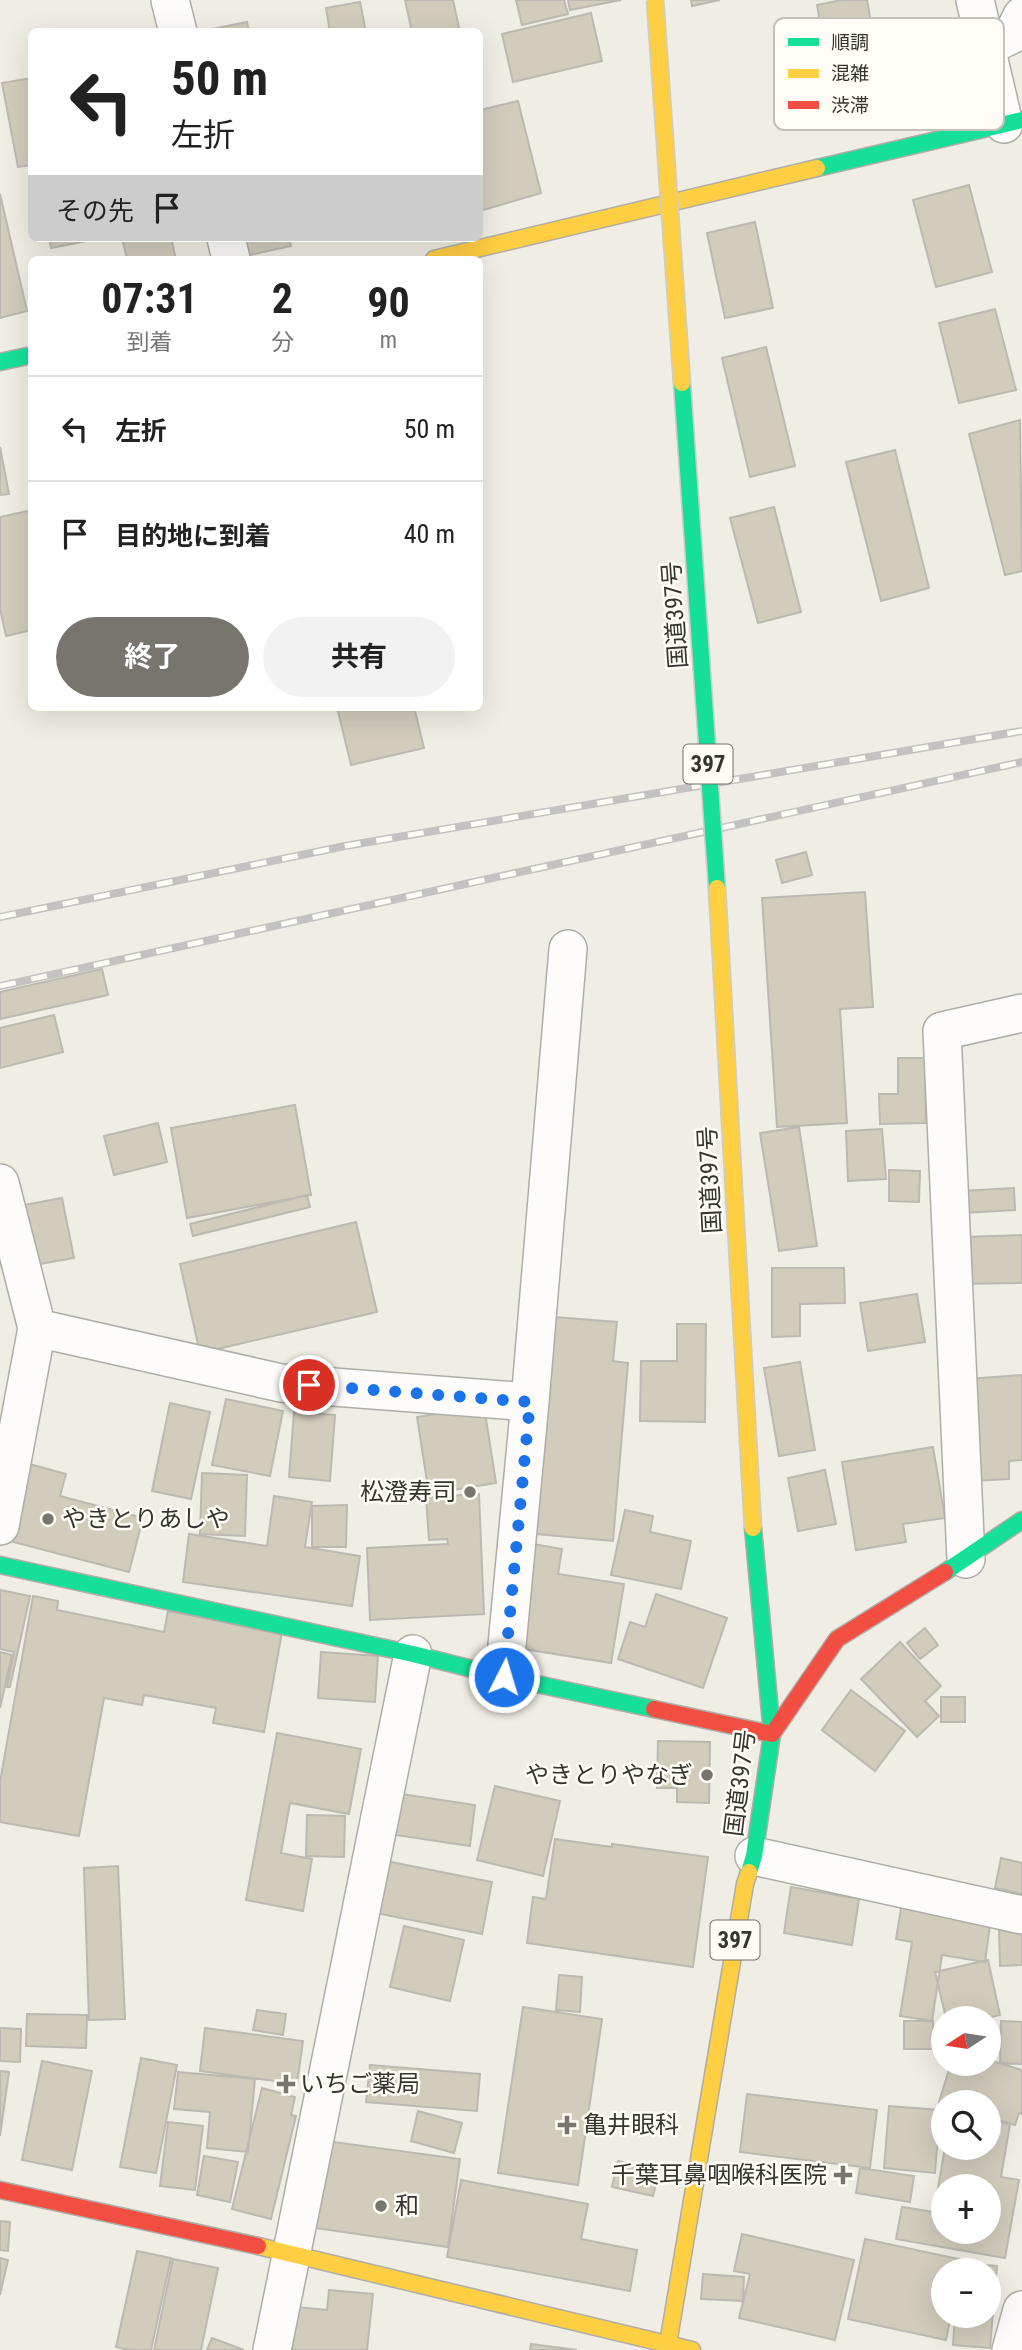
<!DOCTYPE html>
<html lang="ja">
<meta charset="utf-8">
<style>
body{margin:0;font-family:"Roboto Condensed","Noto Sans JP",sans-serif;background:#f2f2f2;color:#222;height:100vh;display:flex;flex-direction:column;font-size:26px;white-space:nowrap}
*{box-sizing:border-box;margin:0}
p{font-size:23px;color:#767676}
.icon{flex:none;width:38px;height:38px;fill:none;stroke:currentColor;stroke-width:2;stroke-linecap:round;stroke-linejoin:round}
.map{position:relative;flex:1;overflow:hidden}
.sheet{position:absolute;left:28px;top:256px;width:455px;height:455px;display:flex;flex-direction:column;background:#fff;border-radius:10px;box-shadow:0 7px 28px #0002}
.sheet>*{flex:none}
.hud{position:absolute;left:28px;top:28px;width:455px;height:214px;border-radius:10px;box-shadow:0 7px 28px #0002;background:#fff;color:#222;overflow:hidden}
.needle{width:46px;rotate:258deg}
.fabs{position:absolute;left:931px;top:2006px;display:grid;gap:14px}
.fabs a{display:grid;place-items:center;width:70px;height:70px;border-radius:50%;background:#fff;box-shadow:0 7px 28px #0002;font-size:35px}
.pin{position:absolute;display:grid;place-items:center;width:60px;height:60px;color:#fff;margin:-30px;border:4px solid #fff;border-radius:50%;box-shadow:0 2px 7px #0007}
.me{position:absolute;width:77px;margin:-38px;rotate:5deg;stroke-linejoin:round;filter:drop-shadow(0 0 5px #0008)}
.turn{display:flex;align-items:center;gap:24px;height:147px;padding:0 28px;font-size:32px}
.turn .icon{width:91px;height:91px;stroke-width:2.5}
.turn b{display:block;font-size:49px;line-height:60px}
.then{display:flex;align-items:center;height:66px;padding:0 28px;background:#0003;gap:14px;font-size:26px}
.eta{display:flex;justify-content:space-evenly;align-items:center;height:119px;text-align:center}
.eta b{font-size:42px;font-weight:700;line-height:49px}
.primary-button{display:flex;gap:14px;margin-top:auto;padding:14px 28px}
.primary-button a{flex:1;height:80px;border-radius:42px;background:#77756e;color:#fff;font-size:28px;font-weight:700;line-height:80px;text-align:center}
.primary-button a+a{background:#f2f2f2;color:#222}
ul{padding:0;list-style:none}
li{display:flex;align-items:center;gap:21px;height:105px;padding:0 28px;border-top:2px solid #e0e0e0}
li div{flex:1}
li b{display:block;font-size:26px}
li em{font-style:normal}
.map>svg:first-child{display:block}
.building{fill:#d1ccbc;stroke:#bbb9b1;stroke-width:2;fill-rule:evenodd}
.lines{fill:none;stroke-linecap:round;stroke-linejoin:round}
.street-casing{stroke:#afada6;stroke-width:40}
.fast-casing{stroke:#afada6;stroke-width:19}
.slow-casing{stroke:#afada6;stroke-width:19}
.jam-casing{stroke:#afada6;stroke-width:19}
.street{stroke:#fdfcfb;stroke-width:37}
.fast{stroke:#16e098;stroke-width:16}
.slow{stroke:#ffcf43;stroke-width:16}
.jam{stroke:#f24e42;stroke-width:16}
.rail-casing{stroke:#c4c2c0;stroke-width:8}
.rail{stroke:#fffdf6;stroke-width:5;stroke-dasharray:16;stroke-linecap:butt}
.fast-bridge-casing{stroke:#cdccc8;stroke-width:19;stroke-linecap:butt}
.slow-bridge-casing{stroke:#cdccc8;stroke-width:19;stroke-linecap:butt}
.fast-bridge{stroke:#16e098;stroke-width:16}
.slow-bridge{stroke:#ffcf43;stroke-width:16}
.route{stroke:#1a73e8;stroke-width:12;stroke-dasharray:0 21.6}
.poi-dot{fill:#77756e;stroke:#fffdf6;stroke-width:2.5}
.labels{text-anchor:middle;dominant-baseline:central;stroke-width:5;stroke-linejoin:round;paint-order:stroke}
.shield{fill:#fffdf6;stroke:#72706a;stroke-width:2}
.shield-label{font-size:23px;font-weight:bold;fill:#36342e}
.street-label{font-size:24px;fill:#36342e;stroke:#fffdf6}
.poi-label{font-size:24px;fill:#36342e;stroke:#fffdf6;text-anchor:start}
.key{fill:#fffdf6;stroke:#c3c1ba;stroke-width:2}
.key-label{font-size:19px;fill:#36342e}
</style>
<div class="map">
<svg width="1022" height="2350" viewBox="0 0 1022 2350">
<rect width="100%" height="100%" fill="#f0ede4"/>
<path class="building" d="M405,0H453L460,32H412Z
M516,0H564L568,14L522,25Z
M568,0H621L570,10Z
M691,0H720L692,6Z
M842,0H867L877,56L828,65L817,5Z
M360,2L366,32H330L326,8Z
M591,13L602,61L513,82L502,34Z
M247,22L249,32H207V30Z
M32,78V165L18,167L2,83Z
M518,101L541,193L480,211V110Z
M969,185L992,272L936,287L913,200Z
M0,194L27,311L0,318Z
M755,222L773,308L725,318L707,233Z
M49,238H102L51,248Z
M122,238H171L176,259H127Z
M245,238H289L291,246L249,255Z
M995,309L1016,390L959,403L939,323Z
M766,347L795,466L750,477L722,358Z
M1020,420L1022,571L1005,575L969,434Z
M0,447L9,494L0,495Z
M895,450L929,588L881,601L846,462Z
M774,507L801,612L758,623L730,518Z
M32,510V630L6,636L0,609V517Z
M337,707H414L424,748L351,765Z
M806,852L812,875L782,883L776,860Z
M865,892L873,1007L840,1009L847,1123L777,1127L762,898Z
M102,969L108,995L0,1019V992Z
M54,1015L63,1052L0,1068V1028Z
M898,1058H925L926,1123L880,1124L879,1094H898Z
M295,1105L311,1195L187,1218L171,1128Z
M158,1123L167,1162L114,1175L104,1136Z
M799,1127L817,1246L779,1251L760,1133Z
M882,1129L886,1179L848,1181L846,1131Z
M889,1170L920,1171L919,1202L889,1201Z
M1014,1188L1015,1210L963,1213L961,1191Z
M307,1195L310,1207L193,1236L190,1224Z
M62,1198L74,1258L34,1265L24,1205Z
M356,1222L377,1312L200,1353L180,1264Z
M1022,1235V1283L962,1284L961,1237Z
M772,1268H844L845,1303L800,1304V1336L772,1337Z
M917,1294L925,1342L868,1351L860,1303Z
M554,1317L617,1322L613,1361L628,1363L613,1541L536,1534Z
M677,1324H706L705,1422L640,1421L641,1361H677Z
M800,1362L815,1450L779,1456L764,1368Z
M1022,1375V1460L1009,1461V1479L974,1481L968,1379Z
M226,1399L283,1411L270,1476L212,1465Z
M170,1403L210,1412L191,1499L152,1491Z
M484,1406L496,1483L429,1494L417,1417Z
M294,1412L335,1415L330,1481L289,1477Z
M933,1447L945,1518L903,1524L906,1542L856,1550L842,1462Z
M22,1462L66,1474L60,1496L143,1518L129,1572L2,1539Z
M825,1470L836,1524L798,1531L788,1478Z
M202,1473L247,1475L245,1536L200,1534Z
M479,1494L484,1614L370,1620L367,1548L448,1544L447,1539L429,1540L426,1497Z
M274,1496L312,1502L305,1547L360,1556L352,1606L183,1582L189,1534L267,1546Z
M347,1505L346,1547H312V1506Z
M625,1510L653,1516L650,1532L691,1541L681,1589L611,1575Z
M533,1544L562,1549L558,1574L624,1584L611,1663L517,1648Z
M0,1590L30,1596L10,1687H7L14,1652L0,1649Z
M656,1594L727,1618L703,1688L618,1659L630,1622L645,1627Z
M33,1596L58,1601L57,1610L164,1632L168,1611L282,1632L264,1732L213,1723L216,1708L144,1695L142,1705L104,1698L79,1836L0,1822V1782Z
M925,1628L938,1645L920,1659L907,1643Z
M900,1642L941,1686L925,1701L939,1716L917,1737L861,1679Z
M0,1652L12,1655L0,1708Z
M321,1652L378,1656L375,1702L318,1698Z
M851,1690L905,1731L875,1771L822,1730Z
M941,1697H965V1722H941Z
M277,1733L361,1749L349,1814L290,1803L281,1853L312,1859L303,1911L246,1900Z
M658,1741L710,1742L709,1803L677,1802V1788H657Z
M495,1786L560,1801L543,1876L477,1860Z
M395,1793L475,1805L470,1846L389,1834Z
M307,1815L345,1816L344,1857L306,1856Z
M555,1839L612,1847V1844L708,1857L693,1967L527,1943L533,1897L546,1899Z
M1001,1858L1022,1863V1894L995,1888Z
M386,1861L492,1882L482,1934L376,1913Z
M118,1866L125,2019L89,2020L84,1868Z
M791,1887L859,1899L852,1945L784,1933Z
M902,1903L991,1917L985,1962L942,1955L932,2021L900,2016L912,1942L896,1939Z
M404,1926L464,1940L450,2001L390,1987Z
M999,1928H1022V1965L1000,1966Z
M988,1960L1000,2015L987,2018H946L935,1972Z
M559,1975L582,1977L580,2012L556,2010Z
M523,2007L602,2019L578,2185L498,2173Z
M257,2010L286,2014L283,2035L253,2030Z
M27,2014L87,2015L86,2048L26,2046Z
M904,2021H933V2049H904Z
M1001,2021L1022,2022V2064L1000,2063Z
M0,2028L21,2029L20,2062L0,2061Z
M205,2028L303,2041L297,2084L200,2071Z
M141,2058L177,2065L156,2173L120,2167Z
M989,2060L1022,2070V2114L1019,2113L1015,2125L989,2117V2102H939L951,2063H989Z
M42,2061L92,2071L72,2170L22,2160Z
M370,2065L480,2074L477,2111L366,2102Z
M0,2071L9,2072L0,2136Z
M178,2072L255,2079L248,2152L207,2148L210,2112L174,2109Z
M262,2088L295,2097L291,2115L296,2116L271,2219L232,2209Z
M747,2094L877,2110L870,2168L740,2152Z
M889,2106L940,2110L935,2173L884,2168Z
M418,2111L462,2123L454,2153L411,2141Z
M989,2120L1010,2124L1001,2177L1019,2180L1005,2258L896,2239L902,2207L934,2212L945,2147H989ZM943,2186H989V2231H943Z
M168,2122L203,2126L195,2190L160,2186Z
M326,2141L460,2159L448,2247L315,2228Z
M204,2156L238,2162L230,2202L197,2195Z
M618,2161L659,2171L653,2196L612,2187Z
M860,2168L914,2176L910,2202L856,2193Z
M461,2180L588,2204L581,2239L637,2250L630,2291L447,2257Z
M0,2221L10,2222L8,2251L0,2250Z
M742,2234L854,2260L835,2340L739,2318L750,2274L734,2271Z
M865,2239L963,2260L961,2270H943V2315H951L946,2340L848,2319Z
M137,2251L171,2258L151,2350H129L116,2347Z
M0,2258L8,2260L0,2295Z
M173,2259L218,2268L201,2350H154Z
M960,2263L997,2266L990,2348L953,2345L955,2315H989V2270H959Z
M703,2274L744,2277L743,2301L701,2299Z
M329,2290L373,2294L367,2350H292L297,2307L327,2310Z
M212,2338L244,2350H207Z
M531,2344L577,2350H530Z"/>
<g class="lines">
<defs>
<path id="street" d="M170,0L178,32
M975,0L1004,124
M986,47L1013,34L1022,16
M226,238L231,259
M0,1183L37,1328L0,1526
M37,1328L281,1383L530,1402
M966,1559L942,1031L1022,1013
M504,1677L530,1402L568,949
M754,1856L1022,1915
M272,2350L413,1654
M1011,2350L1022,2310"/>
<path id="fast" d="M817,168L1022,120
M0,362L32,355
M0,1565L413,1654L504,1677L654,1709
M945,1572L1022,1520
M749,1872L754,1856L772,1734L753,1528"/>
<path id="slow" d="M434,259L817,168
M258,2246L692,2350
M667,2350L745,1884L749,1872"/>
<path id="jam" d="M654,1709L772,1734L837,1639L945,1572
M0,2190L258,2246"/>
</defs>
<use href="#street" class="street-casing"/>
<use href="#fast" class="fast-casing"/>
<use href="#slow" class="slow-casing"/>
<use href="#jam" class="jam-casing"/>
<use href="#street" class="street"/>
<use href="#fast" class="fast"/>
<use href="#slow" class="slow"/>
<use href="#jam" class="jam"/>
<defs>
<path id="rail" d="M0,917L345,846L1022,731
M0,986L1022,762"/>
</defs>
<use href="#rail" class="rail-casing"/>
<use href="#rail" class="rail"/>
<defs>
<path id="fast-bridge" d="M682,383L717,888"/>
<path id="slow-bridge" d="M655,0L682,383
M717,888L753,1528"/>
</defs>
<use href="#fast-bridge" class="fast-bridge-casing"/>
<use href="#slow-bridge" class="slow-bridge-casing"/>
<use href="#fast-bridge" class="fast-bridge"/>
<use href="#slow-bridge" class="slow-bridge"/>
</g>
<g class="lines">
<path class="route" d="M309,1385L530,1402L504,1677"/>
</g>
<g class="poi-dot">
<circle cx="470" cy="1492" r="7"/>
<circle cx="48" cy="1519" r="7"/>
<circle cx="707" cy="1775" r="7"/>
<path d="M282.5 2073.5h7v7h7v7h-7v7h-7v-7h-7v-7h7z"/>
<path d="M563.5 2114.5h7v7h7v7h-7v7h-7v-7h-7v-7h7z"/>
<path d="M839.5 2164.5h7v7h7v7h-7v7h-7v-7h-7v-7h7z"/>
<circle cx="381" cy="2206" r="7"/>
</g>
<g class="labels">
<g class="shield">
<rect x="683.5" y="744.5" width="49" height="39" rx="5"/>
<rect x="710.5" y="1920.5" width="49" height="39" rx="5"/>
</g>
<g class="shield-label">
<text x="708" y="764">397</text>
<text x="735" y="1940">397</text>
</g>
<g class="street-label">
<text transform="translate(675 615) rotate(-94)">国道397号</text>
<text transform="translate(710 1180) rotate(-93)">国道397号</text>
<text transform="translate(740 1783) rotate(-83)">国道397号</text>
</g>
<g class="poi-label">
<text x="456" y="1492" text-anchor="end">松澄寿司</text>
<text x="62" y="1519">やきとりあしや</text>
<text x="693" y="1775" text-anchor="end">やきとりやなぎ</text>
<text x="300" y="2084">いちご薬局</text>
<text x="583" y="2125">亀井眼科</text>
<text x="827" y="2175" text-anchor="end">千葉耳鼻咽喉科医院</text>
<text x="395" y="2206">和</text>
</g>
</g>
<rect x="774" y="18" width="230" height="112" rx="10" class="key"/>
<rect x="788" y="38" width="31" height="8" fill="#16e098"/>
<rect x="788" y="69" width="31" height="9" fill="#ffcf43"/>
<rect x="788" y="101" width="31" height="8" fill="#f24e42"/>
<g class="key-label">
<text x="831" y="49">順調</text>
<text x="831" y="80">混雑</text>
<text x="831" y="112">渋滞</text>
</g>
</svg>
<div class="fabs">
<a><svg class="needle" viewBox="-14 -14 28 28"><path d="M0-13l5 13h-10z" fill="#e53935"/><path d="M0 13l5-13h-10z" fill="#767676"/></svg></a>
<a><svg class="icon" aria-label="search" viewBox="0 0 24 24"><circle cx="10" cy="10" r="6"/><path d="M15 15l6 6"/></svg></a>
<a>+</a>
<a>−</a>
</div>
<div class="pin" style="left:309px;top:1385px;background:#d93025"><svg class="icon" aria-label="arrive" viewBox="0 0 24 24"><path d="M6 21V4h12l-3 4 3 4H6"/></svg></div>
<svg class="me" style="left:504px;top:1677px" viewBox="-20 -20 40 40"><circle r="17" fill="#1a73e8" stroke="#fff" stroke-width="3"/><path d="M0-11L8 9 0 5-8 9z" fill="#fff"/></svg>
<div class="hud">
<div class="turn"><svg class="icon" aria-label="left" viewBox="0 0 24 24"><path d="M17 20v-9H6M10 6l-5 5 5 5"/></svg><div><b>50 m</b>左折</div></div>
<div class="then">その先<svg class="icon" aria-label="arrive" viewBox="0 0 24 24"><path d="M6 21V4h12l-3 4 3 4H6"/></svg></div>
</div>
<section class="sheet">
<div class="eta">
<div><b>07:31</b><p>到着</p></div>
<div><b>2</b><p>分</p></div>
<div><b>90</b><p>m</p></div>
</div>
<ul>
<li><svg class="icon" aria-label="left" viewBox="0 0 24 24"><path d="M17 20v-9H6M10 6l-5 5 5 5"/></svg><div><b>左折</b></div><em>50 m</em></li>
<li><svg class="icon" aria-label="arrive" viewBox="0 0 24 24"><path d="M6 21V4h12l-3 4 3 4H6"/></svg><div><b>目的地に到着</b></div><em>40 m</em></li>
</ul>
<div class="primary-button"><a>終了</a><a>共有</a></div>
</section>
</div>
